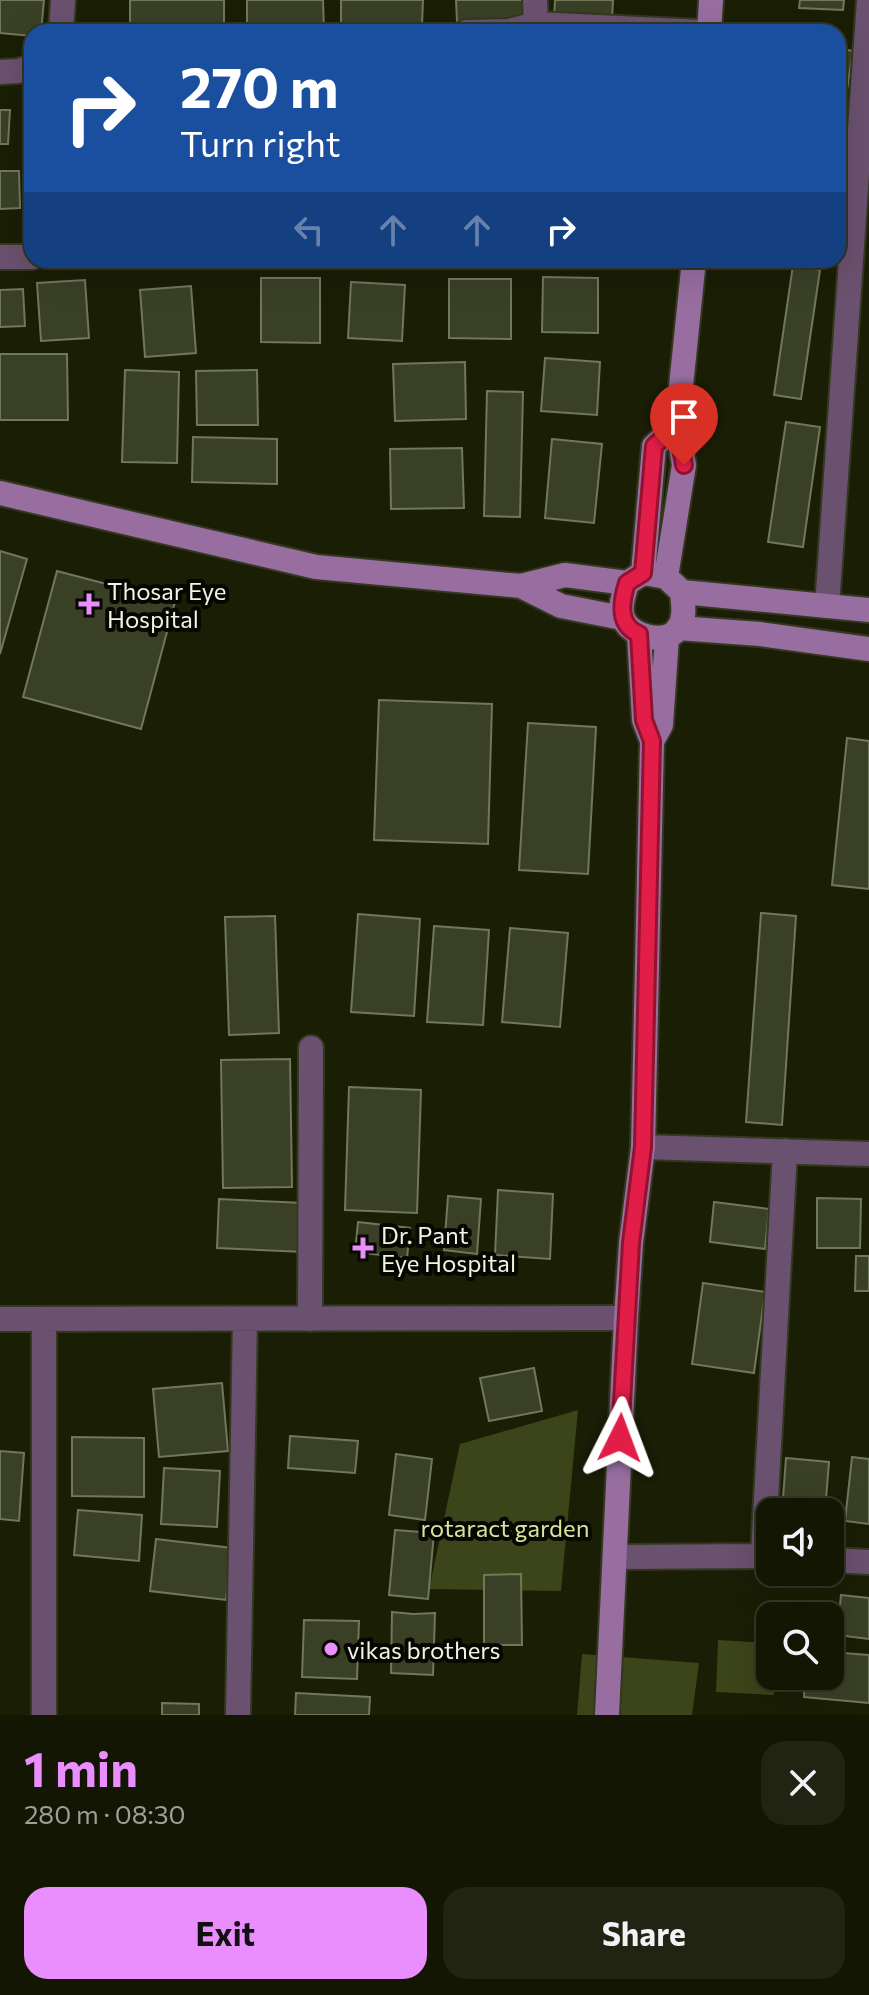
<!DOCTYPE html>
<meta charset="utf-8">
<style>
body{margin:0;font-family:Commissioner,sans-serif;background:#212313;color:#f1f3f6;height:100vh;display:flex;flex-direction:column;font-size:30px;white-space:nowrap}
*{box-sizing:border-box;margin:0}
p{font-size:26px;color:#9d9f9a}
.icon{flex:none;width:44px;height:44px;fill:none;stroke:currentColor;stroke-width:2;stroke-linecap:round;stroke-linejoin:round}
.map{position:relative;height:1715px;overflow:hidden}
.drawer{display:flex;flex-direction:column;background:#141604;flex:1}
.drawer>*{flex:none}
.hud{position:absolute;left:24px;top:24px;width:822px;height:244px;border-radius:24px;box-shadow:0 8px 32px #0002,0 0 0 2px #333526;background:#1a4fa0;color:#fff;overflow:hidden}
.controls{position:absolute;left:756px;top:1498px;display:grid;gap:16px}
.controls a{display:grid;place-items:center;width:88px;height:88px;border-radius:16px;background:#141604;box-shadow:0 8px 32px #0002,0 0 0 2px #333526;font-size:40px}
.pin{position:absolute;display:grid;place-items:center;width:68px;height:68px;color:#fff;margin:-82px -34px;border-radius:50% 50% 50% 0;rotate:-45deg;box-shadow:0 0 8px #0007}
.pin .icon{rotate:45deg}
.me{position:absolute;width:88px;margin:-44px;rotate:3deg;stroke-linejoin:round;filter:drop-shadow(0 0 6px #0008)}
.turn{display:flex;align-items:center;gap:28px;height:168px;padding:0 24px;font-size:36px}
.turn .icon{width:104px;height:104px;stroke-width:2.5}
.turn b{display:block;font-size:56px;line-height:68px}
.lanes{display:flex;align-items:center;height:76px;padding:0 24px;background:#0003;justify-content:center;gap:40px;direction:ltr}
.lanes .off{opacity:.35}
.round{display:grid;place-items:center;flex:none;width:84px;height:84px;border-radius:24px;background:#212313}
.overview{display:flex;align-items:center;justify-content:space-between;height:136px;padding:0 24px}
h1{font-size:48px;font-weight:700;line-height:60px;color:#ea8dfd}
.action{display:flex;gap:16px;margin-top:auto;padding:16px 24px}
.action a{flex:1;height:92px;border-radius:24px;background:#ea8dfd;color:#111;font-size:32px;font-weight:700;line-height:92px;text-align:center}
.action a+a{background:#212313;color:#f1f3f6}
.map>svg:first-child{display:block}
.green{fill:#3c441a}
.building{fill:#3a4026;stroke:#71775b;stroke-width:2}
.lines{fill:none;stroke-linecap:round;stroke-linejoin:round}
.street-casing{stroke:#343820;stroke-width:28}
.secondary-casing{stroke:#343820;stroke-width:28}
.street{stroke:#6a516f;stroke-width:24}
.secondary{stroke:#976e9f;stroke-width:24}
.route-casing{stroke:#92132f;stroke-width:20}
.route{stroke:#e11d48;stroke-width:14}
.poi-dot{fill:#ea8dfd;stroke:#060701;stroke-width:3}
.labels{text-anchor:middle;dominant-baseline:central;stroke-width:8;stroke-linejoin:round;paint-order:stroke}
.poi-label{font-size:24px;fill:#f0f4e4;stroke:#060701;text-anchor:start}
.park-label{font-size:24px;fill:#d7e69d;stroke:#060701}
</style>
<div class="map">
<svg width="869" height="1715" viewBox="0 0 869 1715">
<rect width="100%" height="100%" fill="#1a1e05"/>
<path class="green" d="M578,1410L561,1591L429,1589L460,1444Z
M718,1640L770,1643V1676H775L774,1695L716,1692Z
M582,1654L699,1663L692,1715H577Z"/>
<path class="building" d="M0,0H44L41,32H32V36L0,33Z
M130,0H224V32H130Z
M247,0H323L324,30H247Z
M341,0H423L422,26L341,24Z
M456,0H530L531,18L457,21Z
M555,0H613L612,20L554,18Z
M800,0H844L843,10L799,8Z
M838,48L853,51L840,136L838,135Z
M0,110H10L8,144H0Z
M0,171H19L20,208L0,209Z
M793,265L820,270L801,399L774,395Z
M543,277L598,278V333L542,332Z
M261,278H320V343L261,342Z
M449,279H511V339L449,338Z
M85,280L89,338L41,341L37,283Z
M351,282L405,285L402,341L348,338Z
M191,286L196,353L145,357L140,290Z
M23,289L25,326L0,327V290Z
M0,354H67L68,420H0Z
M545,358L600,362L597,415L541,411Z
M465,362L466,419L395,421L393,364Z
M125,370L179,372L177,463L122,462Z
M257,370L258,425H197L196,371Z
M487,391L523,392L520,517L484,516Z
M786,422L820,427L803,547L768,542Z
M193,437L277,439V484L192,482Z
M552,439L602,444L594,523L545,518Z
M462,448L464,508L391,509L390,449Z
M0,551L27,559L0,654Z
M57,571L175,602L141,729L23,697Z
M379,700L492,704L488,844L374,840Z
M528,723L596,727L588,874L519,870Z
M847,738L869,741V889L832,885Z
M761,913L796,916L782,1125L746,1122Z
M358,914L420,919L414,1016L351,1012Z
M275,916L279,1033L229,1035L225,917Z
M434,926L489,930L483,1025L427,1022Z
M510,928L568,933L560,1027L502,1022Z
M290,1059L292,1187L223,1188L221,1060Z
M349,1087L421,1090L417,1213L345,1210Z
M498,1190L553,1194L550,1259L495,1255Z
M448,1196L481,1199L477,1254L444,1250Z
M817,1198L861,1199L860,1248H817Z
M219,1199L304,1203L303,1252L217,1248Z
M714,1202L769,1209L765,1249L710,1242Z
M358,1222L410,1228L407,1258L355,1252Z
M856,1256H869V1291H855Z
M703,1283L765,1292L754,1373L692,1364Z
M534,1368L542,1411L489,1421L480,1378Z
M222,1383L228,1451L159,1457L153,1389Z
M290,1436L358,1441L355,1473L288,1468Z
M72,1437L144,1438V1497L72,1496Z
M0,1451L24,1453L19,1521L0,1519Z
M396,1454L432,1459L425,1520L389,1515Z
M852,1457L869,1459V1524L845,1521Z
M786,1458L829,1462L825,1512H782Z
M164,1468L220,1471L217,1527L161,1524Z
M78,1510L142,1515L139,1561L74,1555Z
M395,1530L434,1533L428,1599L389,1595Z
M156,1539L232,1548L226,1600L150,1591Z
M521,1574L522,1645H484V1575Z
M841,1595L869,1598V1639L837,1635Z
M392,1612L413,1614L435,1613L433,1675L391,1673Z
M304,1620L359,1621L357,1679L302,1677Z
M830,1652L869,1655V1703L804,1697L805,1676H830Z
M296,1693L370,1697L369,1715H295Z
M162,1703L199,1704V1715H162Z"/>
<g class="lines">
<defs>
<path id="street" d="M535,0L536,24
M61,32L63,0
M466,32L509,31L536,24L702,32
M0,72L18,71L32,67
M0,257H32
M827,606L869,0
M643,1147L869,1154
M0,1319L626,1318
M310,1319L311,1048
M763,1555L785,1151
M615,1557L770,1556
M830,1560L869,1562
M44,1715V1319
M238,1715L245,1319"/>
<path id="secondary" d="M709,32L711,0
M0,493L316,567L521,586L561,606L622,618
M643,573L666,577L682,592C683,604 686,618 678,629C665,645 632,637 624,620C618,609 624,594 627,583Z
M643,573L654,446L677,425
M666,577L684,465L677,425L694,260
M521,586L565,575L627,583
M682,592L869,610
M678,628L760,634L869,649
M652,741L661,725L667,637
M607,1715L626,1318L631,1243L643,1147L652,741L644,720L639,634"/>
</defs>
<use href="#street" class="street-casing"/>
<use href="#secondary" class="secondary-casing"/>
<use href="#street" class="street"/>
<use href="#secondary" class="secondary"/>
</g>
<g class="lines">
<defs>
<path id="route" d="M620,1438L631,1243L643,1147L652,741L644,720L639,634C617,625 621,602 627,583L643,573L654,446L677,425L684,465"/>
</defs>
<use href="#route" class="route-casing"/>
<use href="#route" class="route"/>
</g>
<g class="poi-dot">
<path d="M85 592h8v8h8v8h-8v8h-8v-8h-8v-8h8z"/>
<path d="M359 1236h8v8h8v8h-8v8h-8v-8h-8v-8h8z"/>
<circle cx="331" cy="1649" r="8"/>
</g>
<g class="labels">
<g class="poi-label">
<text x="107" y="590">Thosar Eye<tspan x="107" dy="28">Hospital</tspan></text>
<text x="381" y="1234">Dr. Pant<tspan x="381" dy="28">Eye Hospital</tspan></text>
<text x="347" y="1649">vikas brothers</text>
</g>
<g class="park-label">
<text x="505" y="1527">rotaract garden</text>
</g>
</g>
</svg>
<div class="controls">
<a><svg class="icon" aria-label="sound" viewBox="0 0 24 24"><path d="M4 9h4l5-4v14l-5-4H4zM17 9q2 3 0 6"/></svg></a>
<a><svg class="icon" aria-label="search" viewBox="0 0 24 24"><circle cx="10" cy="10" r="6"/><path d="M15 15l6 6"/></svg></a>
</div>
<div class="pin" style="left:684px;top:465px;background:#d93025"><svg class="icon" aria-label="arrive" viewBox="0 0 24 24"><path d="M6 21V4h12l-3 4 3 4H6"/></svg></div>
<svg class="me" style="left:620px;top:1438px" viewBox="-20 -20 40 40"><path d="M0-17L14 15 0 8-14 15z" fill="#e11d48" stroke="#fff" stroke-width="4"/></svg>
<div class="hud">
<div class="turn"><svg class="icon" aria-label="right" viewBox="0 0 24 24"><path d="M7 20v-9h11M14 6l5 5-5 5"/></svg><div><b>270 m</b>Turn right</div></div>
<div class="lanes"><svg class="icon off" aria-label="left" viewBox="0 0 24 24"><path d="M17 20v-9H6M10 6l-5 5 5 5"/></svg><svg class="icon off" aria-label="ahead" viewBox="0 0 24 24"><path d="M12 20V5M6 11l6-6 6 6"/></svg><svg class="icon off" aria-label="ahead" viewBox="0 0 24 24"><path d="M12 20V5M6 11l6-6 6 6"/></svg><svg class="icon" aria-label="right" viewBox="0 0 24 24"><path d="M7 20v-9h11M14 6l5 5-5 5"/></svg></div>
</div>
</div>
<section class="drawer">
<div class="overview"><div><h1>1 min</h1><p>280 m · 08:30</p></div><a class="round"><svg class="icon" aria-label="close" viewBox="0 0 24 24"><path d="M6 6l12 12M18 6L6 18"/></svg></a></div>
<div class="action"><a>Exit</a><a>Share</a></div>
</section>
